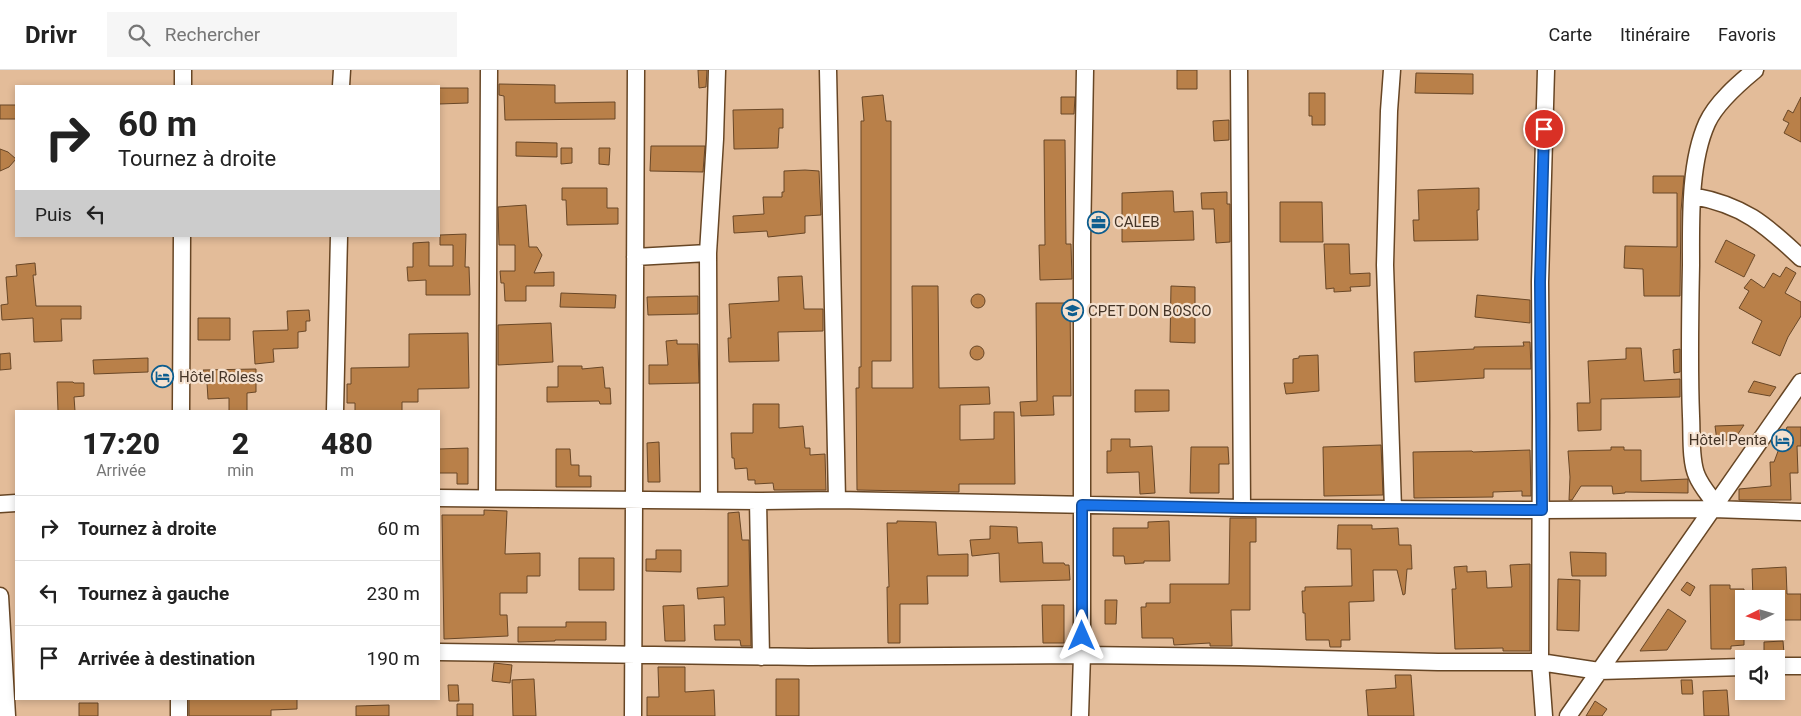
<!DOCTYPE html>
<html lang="fr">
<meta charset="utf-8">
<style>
body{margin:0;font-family:Roboto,sans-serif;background:#f6f6f6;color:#222;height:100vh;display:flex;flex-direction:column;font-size:19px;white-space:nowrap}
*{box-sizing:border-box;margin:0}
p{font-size:16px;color:#767676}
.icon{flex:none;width:28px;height:28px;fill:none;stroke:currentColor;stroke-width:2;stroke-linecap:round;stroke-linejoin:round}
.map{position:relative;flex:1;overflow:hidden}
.side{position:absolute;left:15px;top:340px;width:425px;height:290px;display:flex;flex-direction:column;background:#fff;border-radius:0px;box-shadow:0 2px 8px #0003}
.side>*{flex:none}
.guide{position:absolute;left:15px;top:15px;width:425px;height:152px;border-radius:0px;box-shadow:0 2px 8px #0003;background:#fff;color:#222;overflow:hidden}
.needle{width:32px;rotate:265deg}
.buttons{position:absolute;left:1735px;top:520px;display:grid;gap:10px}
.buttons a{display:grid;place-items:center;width:50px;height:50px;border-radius:0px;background:#fff;box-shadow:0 2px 8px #0003;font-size:25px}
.pin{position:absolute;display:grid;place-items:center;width:42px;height:42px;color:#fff;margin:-21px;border:2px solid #fff;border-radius:50%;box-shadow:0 1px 5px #0007}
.me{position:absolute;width:55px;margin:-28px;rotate:0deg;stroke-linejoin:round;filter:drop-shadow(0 0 4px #0008)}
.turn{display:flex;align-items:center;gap:18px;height:105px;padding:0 20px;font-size:22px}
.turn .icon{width:65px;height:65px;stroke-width:2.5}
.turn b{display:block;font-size:35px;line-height:42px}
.then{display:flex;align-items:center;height:48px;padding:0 20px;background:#0003;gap:10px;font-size:19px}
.eta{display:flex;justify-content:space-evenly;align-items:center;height:85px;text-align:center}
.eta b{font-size:30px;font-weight:800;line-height:35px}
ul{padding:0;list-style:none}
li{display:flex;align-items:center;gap:15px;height:65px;padding:0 20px;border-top:1px solid #e0e0e0}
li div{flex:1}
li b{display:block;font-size:19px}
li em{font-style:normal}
header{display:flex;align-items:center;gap:30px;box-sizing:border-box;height:70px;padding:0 25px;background:#fff;border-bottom:1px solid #e0e0e0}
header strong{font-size:24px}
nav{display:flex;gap:28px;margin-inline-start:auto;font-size:18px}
.search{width:350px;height:45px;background:#f6f6f6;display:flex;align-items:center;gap:12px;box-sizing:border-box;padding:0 18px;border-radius:0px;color:#767676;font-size:19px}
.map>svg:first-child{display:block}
.building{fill:#b98049;stroke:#694727}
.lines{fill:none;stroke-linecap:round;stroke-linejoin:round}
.minor-casing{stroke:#674625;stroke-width:19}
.minor{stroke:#fff;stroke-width:16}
.route-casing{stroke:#114b97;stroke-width:12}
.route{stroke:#1a73e8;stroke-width:9}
.labels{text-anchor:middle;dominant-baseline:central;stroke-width:4.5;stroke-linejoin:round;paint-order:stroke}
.poi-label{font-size:15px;fill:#453527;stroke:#f5e1cf;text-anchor:start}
</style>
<header>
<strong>Drivr</strong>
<div class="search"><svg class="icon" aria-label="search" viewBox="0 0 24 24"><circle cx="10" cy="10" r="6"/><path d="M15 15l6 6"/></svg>Rechercher</div>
<nav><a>Carte</a><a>Itinéraire</a><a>Favoris</a></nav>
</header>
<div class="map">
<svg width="1801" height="646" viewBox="0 0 1801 646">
<rect width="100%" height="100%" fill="#e3bc99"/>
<path class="building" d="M698,0H707L706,17L699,18Z
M1177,0H1197V19H1177Z
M1416,3L1473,4V24L1415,23Z
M499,14L555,15V33L615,32V49L505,50L504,26L499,25Z
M439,18H468V33L439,34Z
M1309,23H1325V55H1312V46H1309Z
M883,25L886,51H891V291H872V318H913L912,216H938L939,318L989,317L990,334L960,335V370L994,369V342H1014L1015,414H959V422L857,420L856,318H859V297H861V51H864L862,27Z
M1061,27H1075L1074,44H1061Z
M1801,27V72L1784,63L1789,53L1783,50L1788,40L1793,43Z
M0,35H16V49H0Z
M783,39V58H779L778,78L734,79L733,40Z
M1229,50V70L1214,71L1213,51Z
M1044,70H1065L1066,174H1071L1072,209L1040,210L1039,175H1045Z
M516,72L557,73V87L516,86Z
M651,76H705L703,102L650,101Z
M561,78H572V93L561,94Z
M599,78H610L609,95L599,94Z
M0,79L8,82L16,89L9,97L0,101Z
M805,100L819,101L821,145L805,146V163L768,167L767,161L734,163L733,146L764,144L763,127H782V122H784V101Z
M1653,106H1684L1681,141L1680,226H1644L1643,199L1624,198L1625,176L1677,177V123H1653Z
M562,118H607V138H618V154L567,155L566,130H562Z
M1479,118V140H1477L1478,170L1414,171L1413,150H1419L1418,120Z
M1166,121H1173L1174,142L1193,141L1194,170L1122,172V123Z
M1227,122V134H1230V172L1216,173L1214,139H1202L1201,123Z
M1280,132H1322L1323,172H1280Z
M526,135L529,177H537L542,185L534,203L554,202V216H526V231H505L504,213H501L500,201H515V175H499L498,137Z
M466,164L465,197H469L470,225H426V210L408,211L407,197H413V173L429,172V196H453V175H440V165Z
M1726,170L1755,185L1744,207L1715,192Z
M1324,174H1349L1350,204L1370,203V216L1350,217L1351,221L1334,222V218L1326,219Z
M35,193L36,205H33L36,236H81V249H61L62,271L34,272L33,248L2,250L1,235L8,234L6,207L17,206L16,195Z
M1786,197L1796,203L1785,223L1801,232V246L1788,267L1780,286L1752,273L1762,251L1739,238L1749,221L1744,218L1751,209L1764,218L1773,203L1780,207Z
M802,206L804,239H823V261L778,262L779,291L729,292L728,268H731L729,234L779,231L778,207Z
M1171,216L1195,217V273L1170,272Z
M561,223L616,225L615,238L560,237Z
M971 231a7 7 0 1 1 14 0a7 7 0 1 1-14 0Z
M1477,225L1530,230V253L1475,247Z
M698,226V244L648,245L647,227Z
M1036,233H1070L1071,326H1053L1054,345L1021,346L1020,332L1037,331Z
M309,240L310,251H306V261L298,262V278L273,279L274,292L255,294L253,261L288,260L287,241Z
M198,248H230V270H198Z
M551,253L553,292L498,295V255Z
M468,263L469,318L418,319V332H402V341H355V333H347V314H351V298L409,297V264Z
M677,270V274H698L699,313L649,314V295H668L666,271Z
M1523,272H1530L1531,299H1484V308L1415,312L1414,282L1474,279V277L1524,276Z
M970 283a7 7 0 1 1 14 0a7 7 0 1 1-14 0Z
M1626,278H1641L1644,311L1680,309V327L1601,329V360L1578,361L1577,333H1590L1588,291L1626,289Z
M1680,279V302L1674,303L1673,280Z
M10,283L11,299L0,300V284Z
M1318,285L1319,321L1286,324L1284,313H1293V289L1299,288V286Z
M148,288V302L94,304L93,290Z
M558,296H582V299L603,297L605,318H610L611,334H600L599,331L547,332V317H558Z
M256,299V322L247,323V341H229V328L208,329L207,313H203V300Z
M1754,311L1776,317L1770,326L1748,322Z
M57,312H73L74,313H84V326L74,327L75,341H58Z
M1135,320H1169V341L1135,342Z
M753,334H779V358L803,356L805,378H810V385L825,384L826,420H774L773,413L755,414V410H748L747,398L735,399L734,388H732L731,363H753Z
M1744,355L1734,370L1717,371L1715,356Z
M1787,357H1801V376H1797L1798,403H1790L1791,430H1739V419L1771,416L1770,392H1774Z
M1111,369H1130V377L1152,376L1155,423L1140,424L1139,402L1107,403V381H1111Z
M659,372L660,412H648L647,373Z
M1381,375L1383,425L1324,426L1323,377Z
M1191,377H1228L1229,394H1219V423H1190Z
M1611,377H1624V380H1641V411L1688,409V423L1625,422V423L1613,424L1612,416H1581L1572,430H1569L1570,407L1568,381L1611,380Z
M468,378V414H457V403H439V379Z
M556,379H570L571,395H579V406H591V417H556Z
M1530,380L1531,426H1522V421L1493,422V427L1414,428L1413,382L1472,381L1473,382Z
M484,440L507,441L505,484L540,483V506H527V523H500V545H507L508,566L444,569L442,445H484Z
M739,442L742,470H749L751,576H741L740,570H715L714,555H725L724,527L698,529L697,518L728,516V443Z
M1230,448H1256V472H1250V540H1231L1232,576H1210V573L1174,575L1173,568H1142L1141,537H1146V533H1170V514H1229Z
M897,451L936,452L938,485L968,484V506H927L928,534H900V573H888L887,517H889L887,453H897Z
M1169,451L1170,491H1144V493L1125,494L1124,486H1113V458H1148V452Z
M1338,455H1372V459L1398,458L1399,475H1411L1412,499H1407L1405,524L1403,525L1397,500H1373L1374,531L1349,532L1350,570H1341V577H1330L1329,570H1306L1305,543H1303L1302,521H1305V517L1352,516L1351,479H1337Z
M990,456L1017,457L1018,473L1042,472L1043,493H1064L1065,495H1069L1070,510L1000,512L999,483L972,486L970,470L990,469Z
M656,480H681V502L646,501V489H656Z
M1570,482L1606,483V506H1572Z
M579,488H614V520H579Z
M1530,494V581H1503V578L1455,579L1452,519H1456L1454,497L1467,496V502L1486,501L1487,518L1512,517L1510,495Z
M1786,497L1787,524H1801V550H1776V529H1753L1752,499Z
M1558,509L1580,510L1579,561L1557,560Z
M1687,512L1695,517L1690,526L1681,520Z
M1710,515H1730V519H1744V575L1731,576V579H1711Z
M1105,530H1117L1116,554H1105Z
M684,535L685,571H665L663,536Z
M1042,535H1064V573H1043Z
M1668,539L1686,551L1667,580L1640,581Z
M566,552H606V570H555V571L518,572V557H566Z
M1783,571L1784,584H1764V572Z
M494,593L512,595L510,613L492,611Z
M658,597H685V622L714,620L715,646H647V627H659Z
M1395,605H1411L1414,646H1368L1366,620L1396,618Z
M534,609L536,646H513L512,610Z
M776,609H799V646H776Z
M1681,610H1692L1693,624H1682Z
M448,615H458L459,631H449Z
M1727,620L1729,646H1704L1703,621Z
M189,629H297V639L271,640V646H189Z
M1595,631L1607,639L1602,646H1586Z
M79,633H98V646H79Z
M457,634H473V646H457Z
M389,635V646H356V636Z"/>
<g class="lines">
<defs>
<path id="minor" d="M828,0L837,430
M1239,0L1242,438
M1392,0L1389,41L1385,195L1393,439
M183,16V0
M341,16L342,0
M1693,126C1743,135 1765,154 1801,188
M635,187L708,183
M181,341L182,166
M335,341L339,166
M439,428L758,431L837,430L1242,438L1541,440L1713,439L1801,442
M487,428L489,0
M709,430L708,183L715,69L717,0
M758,431L761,587
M0,434L16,433
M1716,435C1710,426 1701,416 1697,406C1690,391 1692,364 1691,346C1689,296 1690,245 1691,195C1691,151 1689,93 1707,53C1716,33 1738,14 1755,0
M0,526L7,646
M439,582L809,587L1082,585L1240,587L1438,592H1540L1599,601L1744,597
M1776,596H1801
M179,646V629
M633,646L636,0
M1080,646L1082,585V173L1085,0
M1544,646L1540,592L1541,347L1540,212L1546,0
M1568,646L1801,312"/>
</defs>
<use href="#minor" class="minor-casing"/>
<use href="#minor" class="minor"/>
</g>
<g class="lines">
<defs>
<path id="route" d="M1082,566V435L1242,438L1542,440L1540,212L1544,59"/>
</defs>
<use href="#route" class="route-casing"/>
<use href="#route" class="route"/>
</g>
<defs>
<symbol id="office-ring" viewBox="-11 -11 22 22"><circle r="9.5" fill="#f5e1cf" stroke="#0c5d8f" stroke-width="1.5"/><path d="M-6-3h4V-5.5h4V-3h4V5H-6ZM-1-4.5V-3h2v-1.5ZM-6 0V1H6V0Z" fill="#0c5d8f"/></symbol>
<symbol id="school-ring" viewBox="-11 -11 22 22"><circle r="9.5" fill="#f5e1cf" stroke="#0c5d8f" stroke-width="1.5"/><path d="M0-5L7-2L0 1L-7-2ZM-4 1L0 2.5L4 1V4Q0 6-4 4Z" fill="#0c5d8f"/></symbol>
<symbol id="hotel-ring" viewBox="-11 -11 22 22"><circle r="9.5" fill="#f5e1cf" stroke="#0c5d8f" stroke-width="1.5"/><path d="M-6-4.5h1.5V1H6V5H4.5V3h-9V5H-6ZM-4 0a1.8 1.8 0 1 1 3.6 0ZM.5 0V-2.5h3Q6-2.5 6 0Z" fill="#0c5d8f"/></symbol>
</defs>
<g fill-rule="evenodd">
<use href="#office-ring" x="1086" y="140" width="25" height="25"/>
<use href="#school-ring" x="1060" y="228" width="25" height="25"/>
<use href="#hotel-ring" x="150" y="294" width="25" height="25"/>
<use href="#hotel-ring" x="1770" y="358" width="25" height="25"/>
</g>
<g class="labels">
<g class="poi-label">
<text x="1114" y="152">CALEB</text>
<text x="1088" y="241">CPET DON BOSCO</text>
<text x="179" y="307">Hôtel Roless</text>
<text x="1767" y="370" text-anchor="end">Hôtel Penta</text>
</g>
</g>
</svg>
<div class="buttons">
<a><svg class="needle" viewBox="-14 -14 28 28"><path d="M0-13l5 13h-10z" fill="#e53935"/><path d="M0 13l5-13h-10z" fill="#767676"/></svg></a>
<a><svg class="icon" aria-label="sound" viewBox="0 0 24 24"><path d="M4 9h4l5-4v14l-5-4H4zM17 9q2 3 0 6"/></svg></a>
</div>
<div class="pin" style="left:1544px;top:59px;background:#d93025"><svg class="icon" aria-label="arrive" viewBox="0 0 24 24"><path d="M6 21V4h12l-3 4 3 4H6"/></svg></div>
<svg class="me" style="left:1082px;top:566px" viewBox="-20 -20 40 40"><path d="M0-17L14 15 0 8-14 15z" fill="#1a73e8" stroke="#fff" stroke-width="4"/></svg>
<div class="guide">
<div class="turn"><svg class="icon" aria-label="right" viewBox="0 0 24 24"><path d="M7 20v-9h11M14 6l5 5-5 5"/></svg><div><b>60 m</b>Tournez à droite</div></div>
<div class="then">Puis<svg class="icon" aria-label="left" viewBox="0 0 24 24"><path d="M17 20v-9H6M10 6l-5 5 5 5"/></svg></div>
</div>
<section class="side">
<div class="eta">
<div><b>17:20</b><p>Arrivée</p></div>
<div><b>2</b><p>min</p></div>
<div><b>480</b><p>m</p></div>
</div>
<ul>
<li><svg class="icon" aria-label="right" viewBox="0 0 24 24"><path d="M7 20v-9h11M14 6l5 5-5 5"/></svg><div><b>Tournez à droite</b></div><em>60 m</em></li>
<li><svg class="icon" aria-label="left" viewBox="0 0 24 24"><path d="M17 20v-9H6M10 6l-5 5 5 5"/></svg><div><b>Tournez à gauche</b></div><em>230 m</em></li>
<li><svg class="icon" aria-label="arrive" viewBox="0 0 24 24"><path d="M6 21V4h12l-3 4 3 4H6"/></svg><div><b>Arrivée à destination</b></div><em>190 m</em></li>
</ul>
</section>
</div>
